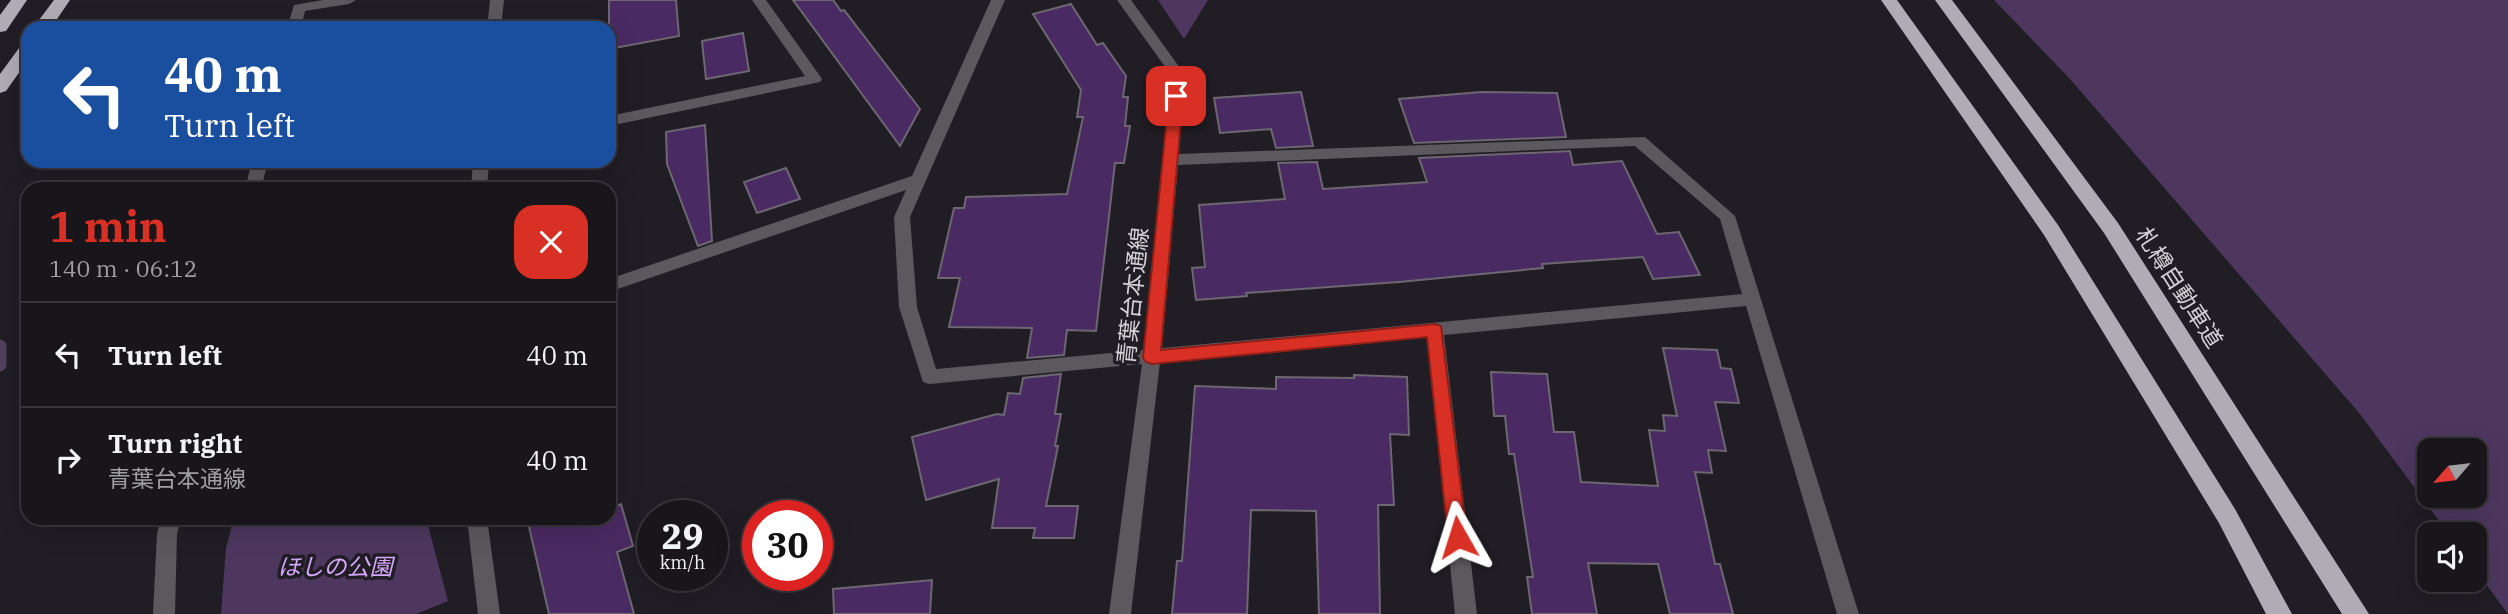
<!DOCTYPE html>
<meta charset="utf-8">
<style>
body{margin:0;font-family:"IBM Plex Serif","Noto Sans JP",serif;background:#262328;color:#f1f3f6;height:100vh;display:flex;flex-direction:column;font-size:26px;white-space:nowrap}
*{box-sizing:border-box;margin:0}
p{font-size:23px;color:#9f9fa3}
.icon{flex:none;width:38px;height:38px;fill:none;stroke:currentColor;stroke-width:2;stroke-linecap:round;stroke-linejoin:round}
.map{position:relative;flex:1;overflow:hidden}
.drawer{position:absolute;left:21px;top:182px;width:595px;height:343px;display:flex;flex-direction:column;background:#19161b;border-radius:21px;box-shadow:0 7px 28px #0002,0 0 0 2px #37353a}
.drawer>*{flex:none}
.banner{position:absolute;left:21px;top:21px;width:595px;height:147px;border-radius:21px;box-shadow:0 7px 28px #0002,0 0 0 2px #37353a;background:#1a4fa0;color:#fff;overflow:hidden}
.needle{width:46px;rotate:242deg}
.controls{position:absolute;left:2417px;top:438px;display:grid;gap:14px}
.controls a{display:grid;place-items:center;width:70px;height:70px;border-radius:14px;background:#19161b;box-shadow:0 7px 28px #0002,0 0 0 2px #37353a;font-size:35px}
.speed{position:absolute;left:637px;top:500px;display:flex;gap:14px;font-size:35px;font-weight:700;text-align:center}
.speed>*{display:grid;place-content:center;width:91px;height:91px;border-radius:50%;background:#19161b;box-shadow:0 7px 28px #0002,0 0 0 2px #37353a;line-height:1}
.speed small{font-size:18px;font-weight:400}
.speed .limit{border:10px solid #d22;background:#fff;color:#111}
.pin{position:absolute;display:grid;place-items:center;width:60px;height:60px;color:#fff;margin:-30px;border-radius:14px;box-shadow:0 4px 10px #0006}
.me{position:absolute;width:77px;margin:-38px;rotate:354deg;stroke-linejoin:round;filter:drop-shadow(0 0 5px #0008)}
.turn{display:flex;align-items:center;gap:24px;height:147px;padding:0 28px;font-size:32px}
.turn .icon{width:91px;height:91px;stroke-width:2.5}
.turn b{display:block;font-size:49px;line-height:60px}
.round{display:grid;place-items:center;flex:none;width:74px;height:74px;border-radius:21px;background:#262328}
.overview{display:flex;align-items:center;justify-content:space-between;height:119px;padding:0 28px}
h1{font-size:42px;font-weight:700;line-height:52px;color:#d93025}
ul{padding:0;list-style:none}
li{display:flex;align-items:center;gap:21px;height:105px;padding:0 28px;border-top:2px solid #37353a}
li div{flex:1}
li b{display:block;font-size:26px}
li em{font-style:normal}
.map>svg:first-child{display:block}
.green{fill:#4d375f;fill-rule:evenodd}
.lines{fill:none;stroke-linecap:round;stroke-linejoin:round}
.stream{stroke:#50405c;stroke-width:13}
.building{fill:#4a2a62;stroke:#6c6770;stroke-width:2}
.minor{fill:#5b595d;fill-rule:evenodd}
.highway{fill:#b0acb5;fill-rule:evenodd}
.route{fill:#d93025;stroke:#8d1f18;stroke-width:2}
.labels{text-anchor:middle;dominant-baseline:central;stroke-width:7;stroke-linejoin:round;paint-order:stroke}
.street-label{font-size:23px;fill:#d4d2d7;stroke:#211d24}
.park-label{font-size:23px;font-style:italic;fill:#d5a7fd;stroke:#211d24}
</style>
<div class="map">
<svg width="2508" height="614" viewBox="0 0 2508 614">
<rect width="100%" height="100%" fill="#211d24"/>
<path class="green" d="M1158,0H1208L1184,39Z
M1994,0H2508V614L2475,569L2474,534H2449L2360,414L2070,79ZM2429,450H2474V495H2429Z
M234,518H426L448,601L416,614H221L226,548Z"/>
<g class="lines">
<path class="stream" d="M0,346V365"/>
</g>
<path class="building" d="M609,0H676L679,36L609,49Z
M793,0H833L841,11L844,10L920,109L900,146Z
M1071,4L1097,45L1103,43L1126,76L1123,97H1128L1125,126H1130L1124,163H1115L1096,331L1067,330L1064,355L1027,358L1032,328L949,327L960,278H938L954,208H964L966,197L1067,194L1083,117H1077L1081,90L1033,14Z
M743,33L749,71L706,79L702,41Z
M1301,92L1313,146L1276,148L1271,129L1220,133L1214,98Z
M1481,92L1557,93L1566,137L1414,143L1399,99Z
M705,125L712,241L698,246L667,164L666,132Z
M1570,151L1573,165L1622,161L1657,234L1679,232L1700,275L1653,279L1643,257L1542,264L1543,268L1399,282L1246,293L1247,296L1196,300L1192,268L1205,267L1199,205L1285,199L1278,163L1317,162L1323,189L1427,182L1419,158Z
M786,168L800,199L757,213L744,182Z
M1663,348L1717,350L1721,368L1731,369L1739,403L1715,402L1726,451L1708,450L1712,473L1695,472L1715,564H1720L1733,614H1670L1658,564L1588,563L1597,614H1532L1527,577H1533L1514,454H1509L1505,416H1494L1491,372L1547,374L1554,432H1574L1581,482L1658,486L1649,430L1665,431L1663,415L1677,416Z
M1061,374L1055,414H1061L1055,446H1058L1046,506H1078L1074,538H1033L1035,528H992L999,479L926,500L912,437L997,414L1004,415L1008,393L1020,394L1023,378Z
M1354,375L1407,377L1409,435L1390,434L1394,505H1378L1380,614H1319L1316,511L1251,510L1247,614H1172L1177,561H1182L1195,386L1276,389V377L1354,378Z
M621,504L633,546L617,552L634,614H549L527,518H609V509Z
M932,580L930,614H834L833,589Z"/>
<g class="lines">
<path class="minor" d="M323,0H356L349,4L305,11L301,28H287L294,5Z
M490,0H504L501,28H487Z
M752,0H766L820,76L822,79L820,82L609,126V116L805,76Z
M991,0H1005L910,217L917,307L936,369L1144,350L1171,75L1117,0H1131L1185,75L1179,154L1645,137L1735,216L1859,614H1837L1746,306L1444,335L1477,614H1455L1427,337L1160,362L1131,614H1109L1142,364L929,384L923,382L899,307L894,217L906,190L609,292V279L912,176ZM1635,146L1720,219L1742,294L1162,348L1178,165Z
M252,161H268L261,189H245Z
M473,161H489L487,189H471Z
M161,518H181L177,534L175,614H153L157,534Z
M467,518H487L500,614H478Z"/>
<path class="highway" d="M11,0H27L6,31L0,32V15Z
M54,0H70L51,28H33Z
M1881,0H1897L2058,225L2235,509L2292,614H2266L2219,523L2044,235Z
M1935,0H1952L2118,223L2369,614H2342L2104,233Z
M28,43V60L6,91L0,93V74L22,44Z"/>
</g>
<path class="route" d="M1176,92L1183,96L1161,350L1435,324L1441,326L1467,537L1464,542L1458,544L1451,542L1448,537L1427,337L1152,364L1146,362L1143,358L1169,96Z"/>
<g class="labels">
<g class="street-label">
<text transform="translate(2180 287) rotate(57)">札樽自動車道</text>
<text transform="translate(1132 296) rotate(-84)">青葉台本通線</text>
</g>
<g class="park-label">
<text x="335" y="566">ほしの公園</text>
</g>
</g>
</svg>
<div class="controls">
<a><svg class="needle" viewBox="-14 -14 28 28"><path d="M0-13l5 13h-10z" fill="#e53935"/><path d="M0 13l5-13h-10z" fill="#9f9fa3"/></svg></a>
<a><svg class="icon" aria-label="sound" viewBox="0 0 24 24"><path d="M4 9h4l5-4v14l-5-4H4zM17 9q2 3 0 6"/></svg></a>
</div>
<div class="speed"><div>29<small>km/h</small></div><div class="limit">30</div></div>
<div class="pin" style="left:1176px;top:96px;background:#d93025"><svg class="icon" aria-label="arrive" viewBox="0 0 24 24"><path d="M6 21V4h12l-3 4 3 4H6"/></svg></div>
<svg class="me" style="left:1458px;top:537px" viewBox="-20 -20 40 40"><path d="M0-17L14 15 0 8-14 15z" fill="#d93025" stroke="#fff" stroke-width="4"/></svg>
<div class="banner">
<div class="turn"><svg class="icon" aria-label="left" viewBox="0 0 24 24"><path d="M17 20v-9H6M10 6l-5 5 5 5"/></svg><div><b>40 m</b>Turn left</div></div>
</div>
<section class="drawer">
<div class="overview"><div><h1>1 min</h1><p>140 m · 06:12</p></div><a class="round" style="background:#d93025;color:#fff"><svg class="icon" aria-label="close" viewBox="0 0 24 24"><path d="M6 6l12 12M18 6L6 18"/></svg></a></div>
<ul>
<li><svg class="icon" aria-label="left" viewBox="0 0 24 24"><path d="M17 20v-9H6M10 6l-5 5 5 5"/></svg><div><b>Turn left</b></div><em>40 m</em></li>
<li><svg class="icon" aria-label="right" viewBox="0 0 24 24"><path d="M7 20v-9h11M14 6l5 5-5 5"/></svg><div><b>Turn right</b><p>青葉台本通線</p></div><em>40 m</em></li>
</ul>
</section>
</div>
